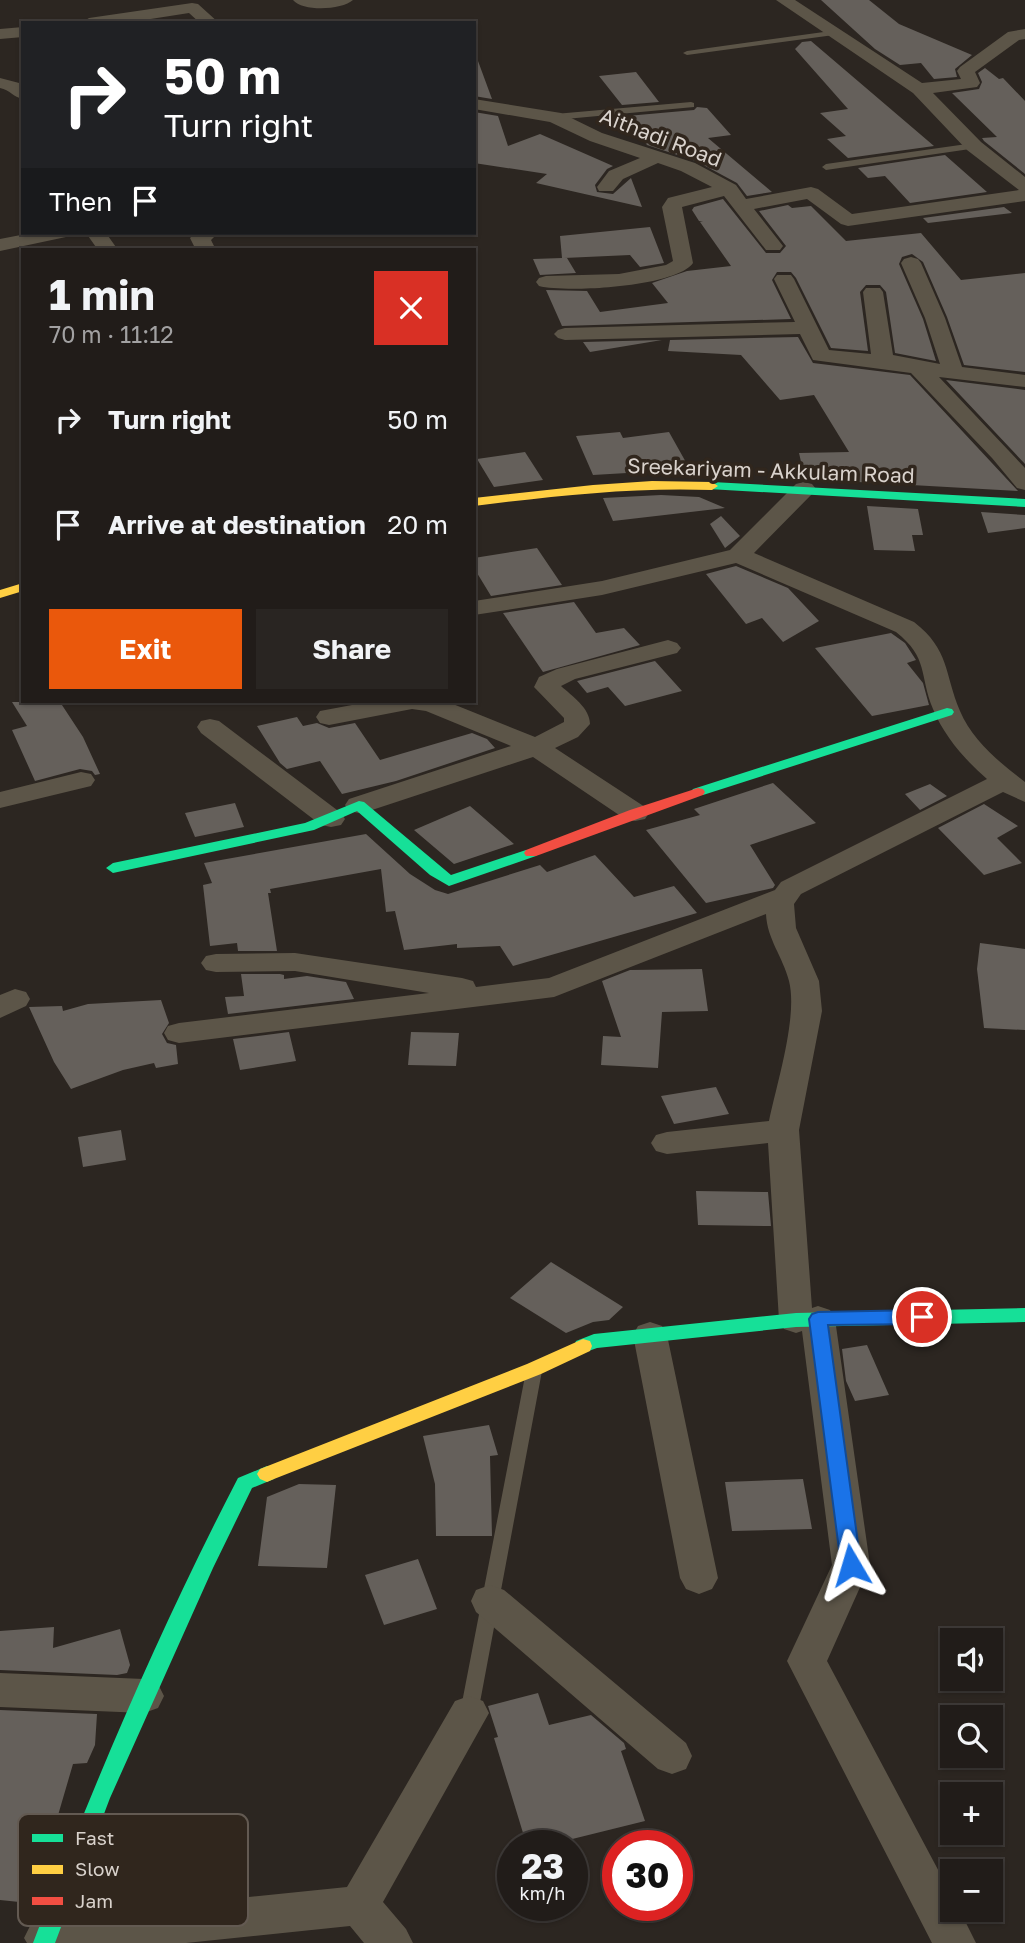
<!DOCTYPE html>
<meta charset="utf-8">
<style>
body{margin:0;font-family:"Golos Text",sans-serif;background:#292522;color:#f1f3f6;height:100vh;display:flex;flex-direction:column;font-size:26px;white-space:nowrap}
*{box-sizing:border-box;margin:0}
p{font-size:23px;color:#a2a1a2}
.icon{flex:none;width:38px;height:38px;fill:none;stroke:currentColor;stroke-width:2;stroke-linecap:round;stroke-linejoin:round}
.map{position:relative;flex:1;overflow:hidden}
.sheet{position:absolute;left:21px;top:248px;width:455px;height:455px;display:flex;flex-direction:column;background:#211c19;border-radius:0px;box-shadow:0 2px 5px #0004,0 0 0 2px #3e3a38}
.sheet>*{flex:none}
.guide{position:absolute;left:21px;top:21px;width:455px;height:214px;border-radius:0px;box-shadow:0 2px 5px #0004,0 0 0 2px #3e3a38;background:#202124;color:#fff;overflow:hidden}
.tools{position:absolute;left:940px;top:1628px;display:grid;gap:14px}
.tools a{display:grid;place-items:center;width:63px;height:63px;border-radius:0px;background:#211c19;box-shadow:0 2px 5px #0004,0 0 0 2px #3e3a38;font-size:35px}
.speed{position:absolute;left:497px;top:1830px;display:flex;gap:14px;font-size:35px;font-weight:700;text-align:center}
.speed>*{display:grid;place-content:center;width:91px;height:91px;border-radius:50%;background:#211c19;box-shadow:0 2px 5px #0004,0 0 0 2px #3e3a38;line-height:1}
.speed small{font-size:18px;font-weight:400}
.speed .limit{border:10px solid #d22;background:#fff;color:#111}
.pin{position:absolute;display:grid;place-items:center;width:60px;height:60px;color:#fff;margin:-30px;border:4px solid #fff;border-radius:50%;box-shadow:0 2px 7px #0007}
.me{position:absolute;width:77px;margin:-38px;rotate:353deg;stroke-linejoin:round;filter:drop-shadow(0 0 5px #0008)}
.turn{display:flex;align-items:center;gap:24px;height:147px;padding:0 28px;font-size:32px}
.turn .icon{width:91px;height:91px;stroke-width:2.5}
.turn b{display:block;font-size:49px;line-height:60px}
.then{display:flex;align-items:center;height:66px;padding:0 28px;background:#0003;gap:14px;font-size:26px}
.round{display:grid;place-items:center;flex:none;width:74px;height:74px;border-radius:0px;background:#292522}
.overview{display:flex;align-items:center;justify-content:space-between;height:119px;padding:0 28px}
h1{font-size:42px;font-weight:700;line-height:52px}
.cta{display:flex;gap:14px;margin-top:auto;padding:14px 28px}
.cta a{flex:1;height:80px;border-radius:0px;background:#ea580c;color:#fff;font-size:28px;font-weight:700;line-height:80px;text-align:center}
.cta a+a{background:#292522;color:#f1f3f6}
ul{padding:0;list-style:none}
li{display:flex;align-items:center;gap:21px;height:105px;padding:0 28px}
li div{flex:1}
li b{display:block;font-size:26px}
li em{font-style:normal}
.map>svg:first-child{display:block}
.building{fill:#65605b}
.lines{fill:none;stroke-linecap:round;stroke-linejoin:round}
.lane{fill:#5c5548;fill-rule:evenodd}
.street{fill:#5c5548;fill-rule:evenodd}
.fast{fill:#16e098;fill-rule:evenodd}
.slow{fill:#ffcf43;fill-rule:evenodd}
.jam{fill:#f24e42;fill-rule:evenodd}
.route{fill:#1a73e8;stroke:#114b97;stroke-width:2}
.labels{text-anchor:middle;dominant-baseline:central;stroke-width:7;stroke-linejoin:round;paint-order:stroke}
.far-street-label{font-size:21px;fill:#d9d2cc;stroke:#30261d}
.key{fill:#30261d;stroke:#635a52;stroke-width:2}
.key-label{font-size:19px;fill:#d9d2cc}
</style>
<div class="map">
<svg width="1025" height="1943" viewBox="0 0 1025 1943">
<rect width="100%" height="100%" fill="#2c2621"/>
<path class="building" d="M821,0H869L899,24L972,55L955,69L957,77L934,79L921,63L900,65L875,49Z
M811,41L934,146L848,158L827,139L846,136L820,113L848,109L795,49L802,42Z
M474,61H478L492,99L474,96Z
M985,68L999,79L1003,78L1025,101V174L984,141L982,138L997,137L952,93L979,89L982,82L978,73Z
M636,72L659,102L622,105L599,76Z
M697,107L707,108L731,135L708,138L772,192L747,196L737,183L696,161L647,145L627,116L694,110Z
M474,112L498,116L508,146L540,134L613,166L607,169L595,185L597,192L613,194L631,178L642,207L536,183L547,174L474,163Z
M945,155L987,192L910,203L885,176L868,178L858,168Z
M723,199L766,253H780L786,246L759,211L788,205L792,208L811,206L846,241L921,233L961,280L1025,273V372L964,365L947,317L923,262L912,254L902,257L899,264L923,319L936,361L895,353L886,292L880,285H866L860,292L868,351L831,348L796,278L791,272H777L772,280L791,319L562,326L546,290L587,291L600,312L668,303L652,283L687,271L731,266L700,222H703L699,221L692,210L694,207Z
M1004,207L1012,213L928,223L923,218Z
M650,227L664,263L640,267L630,255L564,258H567L576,273L540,275L533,259L562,258L560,236Z
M798,337L813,363L910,375L1018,491L805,479L799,453L849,452L814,395L780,400L741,355L668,351L670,340Z
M662,340L590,352L583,342Z
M946,380L1025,390V464Z
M620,432L623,438L669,432L692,473L661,471L593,475L576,436Z
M525,452L543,480L494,487L477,459Z
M661,495L699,497L725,508L613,521L603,498Z
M867,506L918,509L923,535H912L915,551L874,550Z
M981,512L1025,515V528L988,533Z
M721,516L740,536L725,548L710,524Z
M537,548L562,585L491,596L474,568V558Z
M736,566L788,588L819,621L783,642L762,618L746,624L706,574Z
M574,602L596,633L624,628L640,645L543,672L503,613Z
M891,633L905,643L916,660L907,663L923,683L929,705L872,716L815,648Z
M655,661L682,691L625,706L608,687L587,693L577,681Z
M12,702H60L83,737L100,774L95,775L92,771L80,769L35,781L12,730L27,726Z
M297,717L303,726L317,723L329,728L355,723L380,760L472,733L487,739L495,748L396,781L342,794L320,761L287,769L280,763L257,726Z
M773,783L816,823L750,845L775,885L773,888L706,903L646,830L700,815L694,809Z
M930,784L947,796L920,810L905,794Z
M235,803L244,827L195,837L185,813Z
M984,804L1018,826L997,838L1022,863L984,875L938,828Z
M470,806L514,844L454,864L414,830Z
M366,834L410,874L435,890L448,894L540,865L547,872L595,855L634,897L674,886L697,913L513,966L500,946L457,948V944L404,950L395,911L386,912L381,869L270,889L271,893H268L277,951H238L237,943L210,946L203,885L212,883L204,863Z
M980,943L1025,949V1030L984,1028L977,969Z
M702,969L708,1011L662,1012L658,1068L601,1065L603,1036L621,1037L602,981L630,970Z
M241,974H280L284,975V979L307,976L346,982L354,999L228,1014L225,997L244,996Z
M161,1000L169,1023L162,1034L167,1043L176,1045L178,1064L156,1068L154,1063L123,1070L71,1089L54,1062L29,1007L62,1006L63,1011L88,1004Z
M289,1032L296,1061L240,1070L233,1039Z
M411,1032L459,1033L456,1066L408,1065Z
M716,1087L729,1114L674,1124L661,1096Z
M121,1130L126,1160L83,1167L78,1137Z
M696,1191L768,1192L771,1226L698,1225Z
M551,1262L623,1307L609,1320L593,1322L566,1333L510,1298Z
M867,1345L889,1395L855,1401L846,1381L842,1349Z
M489,1425L498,1455L490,1456L492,1536H436L435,1484L423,1436Z
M803,1479L812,1529L732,1531L725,1482Z
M299,1484L336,1485L327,1568L258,1566L267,1497Z
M418,1559L437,1609L384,1625L365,1575Z
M54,1627L53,1648L120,1629L130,1665L127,1673L117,1675L0,1670V1631Z
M538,1693L549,1725L591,1715L624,1743L626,1749L621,1751L645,1821L544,1846H527L494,1738L498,1737L488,1706Z
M0,1710L97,1714L95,1745L87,1763L73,1764L42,1870L29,1903L0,1900Z"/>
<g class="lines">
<path class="lane" d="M831,31L835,33L834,35L687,55L683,53L687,51Z
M691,102L694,103V107L555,120L551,117L555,114Z
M974,143L978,146L977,148L826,170L822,167L826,164Z
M534,1365L540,1367L542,1371L478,1713L476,1719L469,1721L462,1719L460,1713L526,1371L528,1367Z"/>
<path class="street" d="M293,0H353C342,10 303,12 293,0Z
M776,0H795L922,83L961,79L957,71L960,67L1008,32L1025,29V39L1019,40L975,72L980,83L977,87L933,93L981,142L1025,177V201L848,226L841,224L807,199L754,209L783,246L780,250H766L724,196L682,207L693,263C676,287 567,293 539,286L536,282L539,278L546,276L619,274L666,265L673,261L662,207L668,198L712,187L681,171L658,163L623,179L613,191H599L597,187L609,171L640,158L590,141L550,122L474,109V99L561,113L602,133L695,163L736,185L746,199L811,187L818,189L852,214L1019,190L967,150L913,93Z
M192,3L198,4L219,23H200L189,13L125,23H81L89,18Z
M23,27V37L0,39V29Z
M0,78L23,84V99C13,97 10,90 0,88Z
M31,233H69L66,237L0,251V239Z
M86,233H106L118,250H98Z
M195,233H218L211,240L216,250H196L190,238Z
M911,257L918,259L921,263L945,318L962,367L1025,375V387L939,377L1025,468V490L1017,488L992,458L911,373L813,360L800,334L565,340L558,338L554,334L558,330L565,328L795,322L774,279L777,275H791L794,279L829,350L871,354L863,292L866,288H880L883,292L893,355L940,364L925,318L901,263L904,259Z
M804,482L812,484L816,489L812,494L754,553L914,622C950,650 944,673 960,711C972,740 1000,763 1025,782V802L1003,792L801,894L794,904L796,928L819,981L822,1011L799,1130L812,1308L818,1306L830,1310L835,1319L870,1565L827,1661L952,1896V1909H959L976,1943H932L787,1661L832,1565L802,1331L796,1333L784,1329L779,1320L768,1143L667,1154L656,1151L651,1143L656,1135L667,1132L769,1121C777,1083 798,1016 789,981C783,957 767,939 766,914L554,997L179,1043L168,1040L164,1033L168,1026L179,1023L429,993L295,971L216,972L206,970L201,963L206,956L216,954L295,953L462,978L473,981L476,987L549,978L775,890L781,882L987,779C965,760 944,736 933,709C919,675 929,658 896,632L736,563L602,595L474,615V601L602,581L730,550L796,484Z
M668,640L677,643L681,648L677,653L575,679L561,686C572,696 590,708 590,724L578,737L555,748L645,807L649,813L645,819L635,821L625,819L533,757L369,811L359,813L349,811L345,805L349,799L511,746L426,711L412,709L329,725L320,723L316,717L320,711L368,702H448L535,737L564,722V718L534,687L539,677L557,669Z
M210,719L219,721L341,813L345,819L341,825L331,827L321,825L201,733L197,727L201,721Z
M81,772L91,774L95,780L91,786L0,808V792Z
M15,989L26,992L30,999L26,1006L0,1018V995Z
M650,1322L662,1326L667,1335L718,1578L712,1589L699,1594L686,1589L680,1578L633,1335L638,1326Z
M490,1585L504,1590L686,1743L692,1756L686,1769L672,1774L658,1769L476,1612L471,1601L476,1590Z
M0,1673L144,1679L158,1684L164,1696L158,1708L144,1713L0,1707Z
M469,1696L483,1701L489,1713L383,1902L406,1929L413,1943H364L350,1926L186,1943H27L24,1938L31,1924L46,1918L347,1887L455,1701Z"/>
<path class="fast" d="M712,482L1025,499V507L708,489V483Z
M947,708L952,709L954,712L952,715L703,795H693L691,792L693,789Z
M359,801L364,802L451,875L526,850H536L538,853L536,856L449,886L430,875L357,811L314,830L113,873L106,868L113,863L305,823Z
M1025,1308V1322L796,1327L597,1348L583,1353L576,1351L574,1346L576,1341L594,1334L796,1313Z
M267,1466L274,1469L277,1474L274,1479L252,1488L213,1568L110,1798L55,1943H33C93,1785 160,1628 238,1478Z"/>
<path class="slow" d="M652,481L712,482L718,486L712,490C632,487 554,496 474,506V498L593,485Z
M23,583V591L0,598V590Z
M583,1339L590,1341L592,1346L590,1351L541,1374L274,1479L267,1482L260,1479L257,1474L260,1469L527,1364Z"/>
<path class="jam" d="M698,788L703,789L705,792L703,795L536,856H526L524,853L526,850L630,810Z"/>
</g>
<path class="route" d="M922,1310L928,1312L931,1317L928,1322L922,1324L828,1325L861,1565L858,1571L851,1574L844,1571L841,1565L809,1319L812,1314L818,1312Z"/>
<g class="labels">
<g class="far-street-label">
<text transform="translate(661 137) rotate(21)">Aithadi Road</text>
<text transform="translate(771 470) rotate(2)">Sreekariyam - Akkulam Road</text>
</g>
</g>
<rect x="18" y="1814" width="230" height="112" rx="10" class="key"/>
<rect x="32" y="1834" width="31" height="8" fill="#16e098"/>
<rect x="32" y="1865" width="31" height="9" fill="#ffcf43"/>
<rect x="32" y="1897" width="31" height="8" fill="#f24e42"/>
<g class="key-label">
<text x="75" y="1845">Fast</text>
<text x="75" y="1876">Slow</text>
<text x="75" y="1908">Jam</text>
</g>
</svg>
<div class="tools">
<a><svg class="icon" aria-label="sound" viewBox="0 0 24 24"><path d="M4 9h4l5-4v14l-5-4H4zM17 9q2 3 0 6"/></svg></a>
<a><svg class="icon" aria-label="search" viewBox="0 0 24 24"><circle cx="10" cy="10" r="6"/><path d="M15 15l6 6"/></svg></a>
<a>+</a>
<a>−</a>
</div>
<div class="speed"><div>23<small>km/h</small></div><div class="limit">30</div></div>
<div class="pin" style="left:922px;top:1317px;background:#d93025"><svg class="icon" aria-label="arrive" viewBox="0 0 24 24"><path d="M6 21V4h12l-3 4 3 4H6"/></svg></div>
<svg class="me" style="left:851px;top:1565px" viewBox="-20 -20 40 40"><path d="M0-17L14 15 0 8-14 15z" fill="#1a73e8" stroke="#fff" stroke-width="4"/></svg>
<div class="guide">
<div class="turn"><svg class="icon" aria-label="right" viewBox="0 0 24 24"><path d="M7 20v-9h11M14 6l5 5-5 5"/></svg><div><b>50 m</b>Turn right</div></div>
<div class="then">Then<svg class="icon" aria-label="arrive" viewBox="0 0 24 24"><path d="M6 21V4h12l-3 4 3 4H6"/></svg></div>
</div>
<section class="sheet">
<div class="overview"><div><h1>1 min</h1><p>70 m · 11:12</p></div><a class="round" style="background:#d93025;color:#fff"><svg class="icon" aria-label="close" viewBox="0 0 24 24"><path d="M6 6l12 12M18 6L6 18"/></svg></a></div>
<ul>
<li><svg class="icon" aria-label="right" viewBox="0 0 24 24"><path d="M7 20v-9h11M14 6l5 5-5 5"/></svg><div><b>Turn right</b></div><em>50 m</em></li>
<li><svg class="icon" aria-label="arrive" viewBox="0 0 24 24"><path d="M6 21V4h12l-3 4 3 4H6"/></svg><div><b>Arrive at destination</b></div><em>20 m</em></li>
</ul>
<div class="cta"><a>Exit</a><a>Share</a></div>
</section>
</div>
